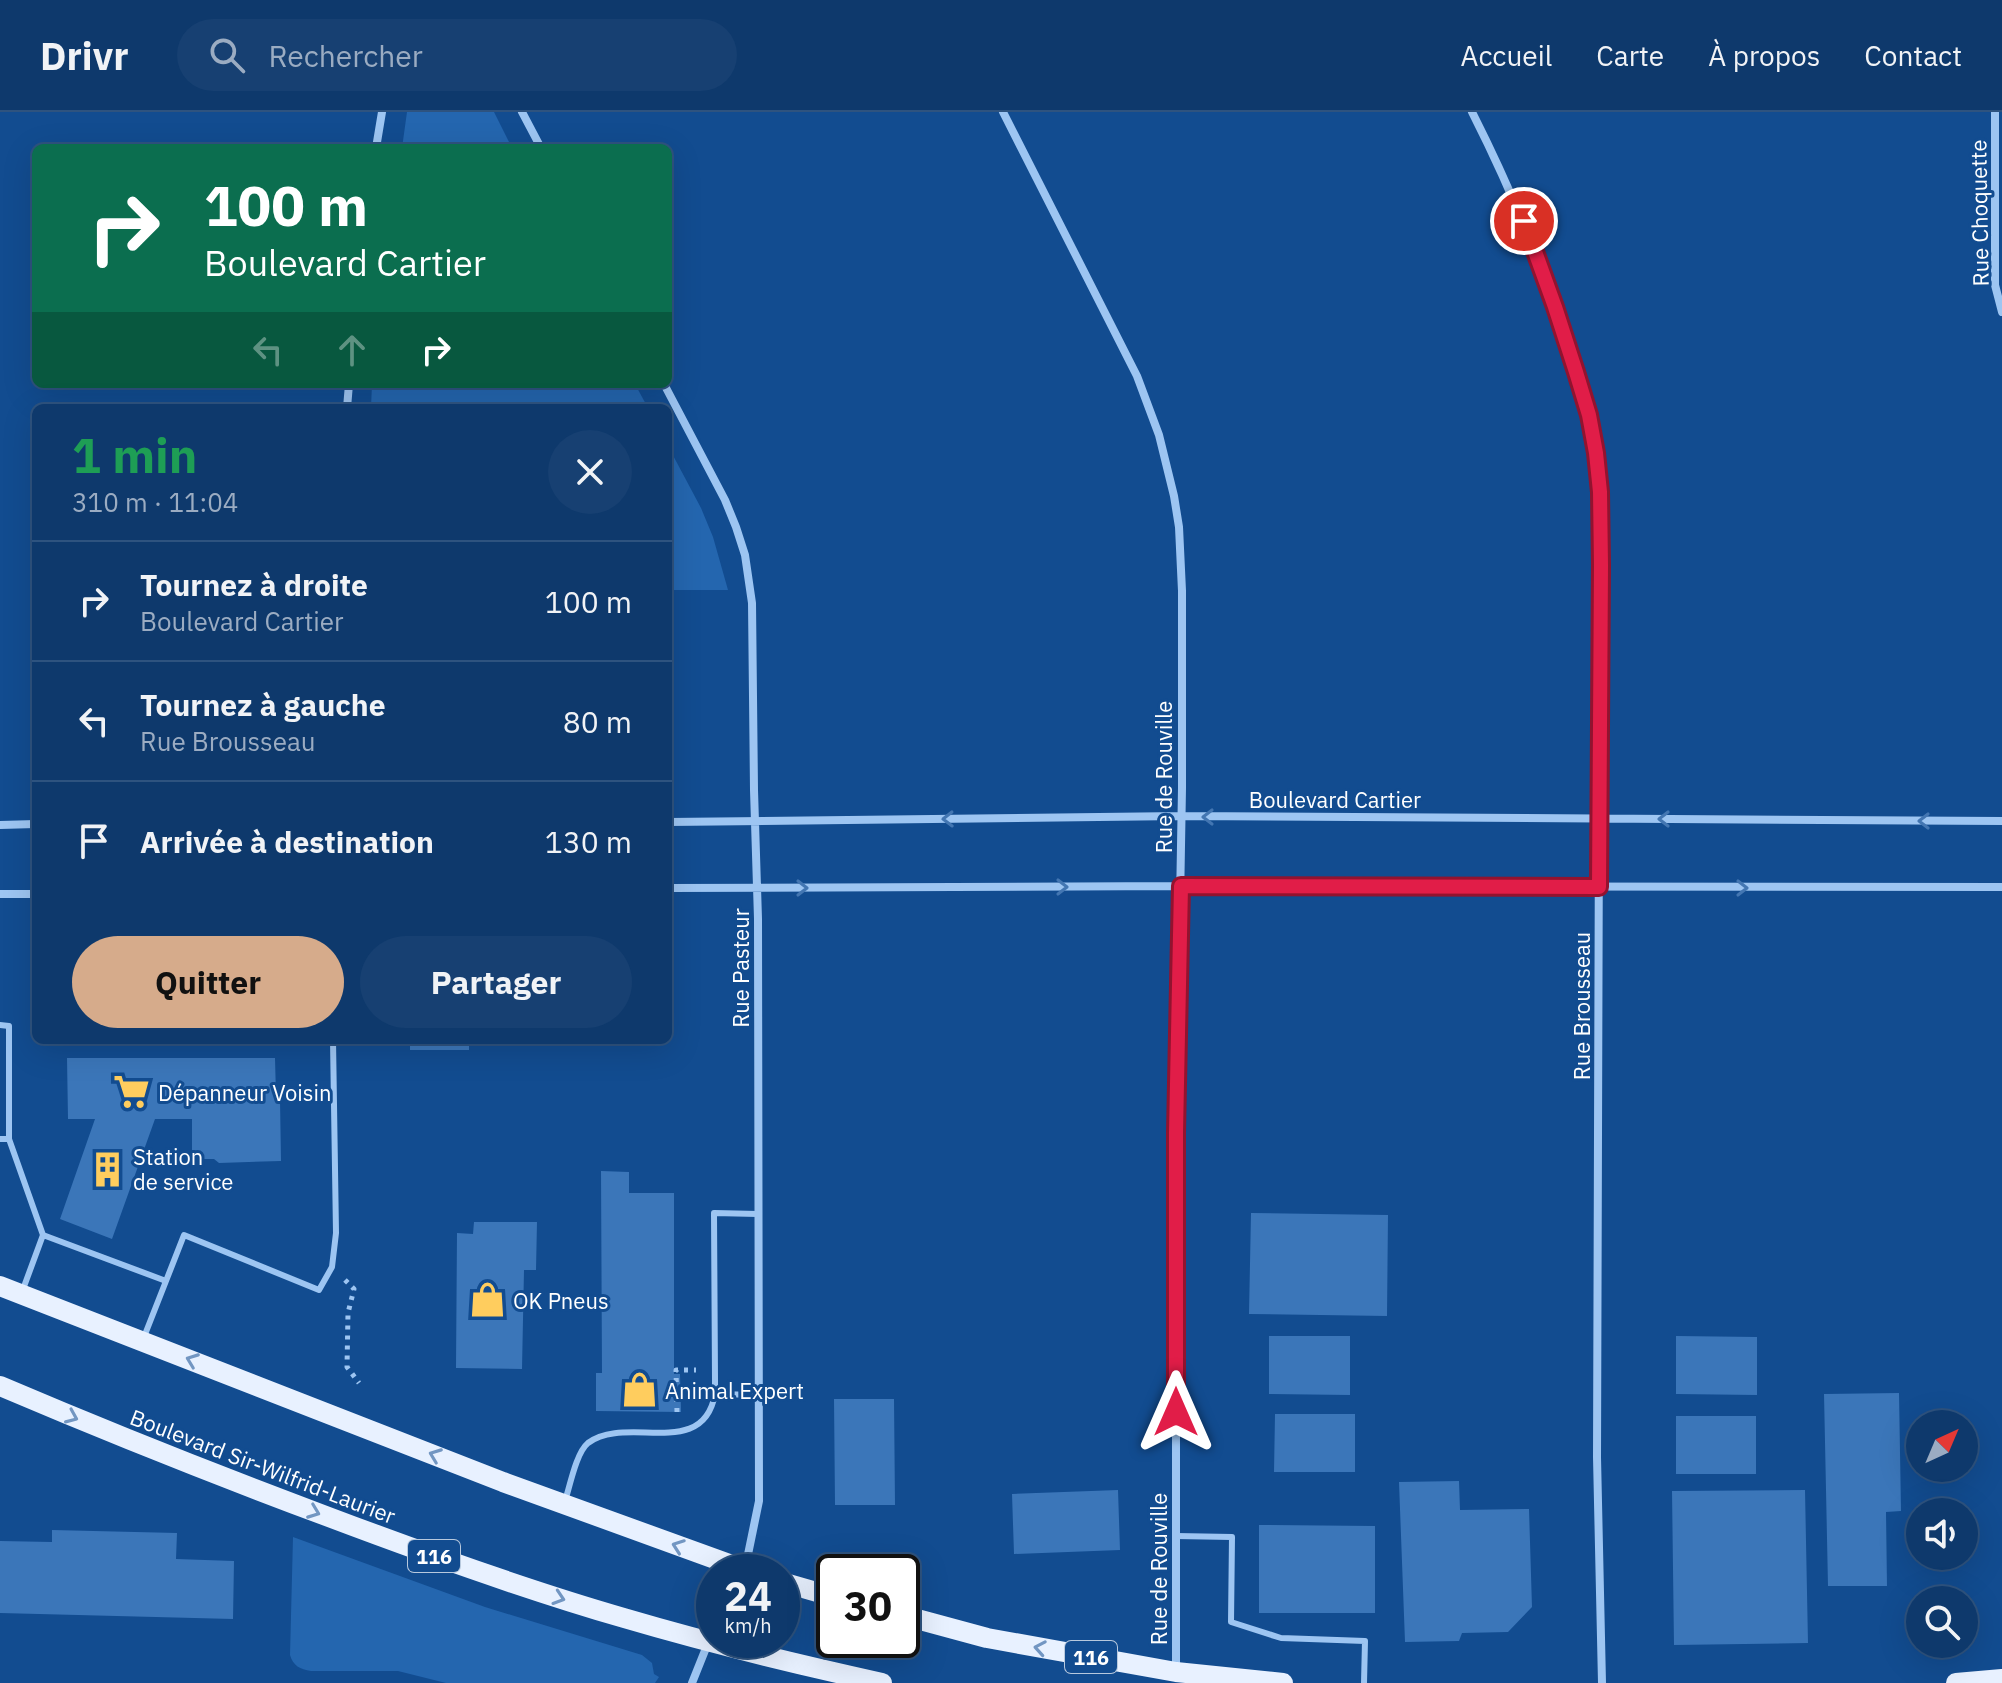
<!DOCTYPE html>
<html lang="fr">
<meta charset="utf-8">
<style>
body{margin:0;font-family:"IBM Plex Sans",sans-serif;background:#174072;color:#f1f3f6;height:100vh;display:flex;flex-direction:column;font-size:30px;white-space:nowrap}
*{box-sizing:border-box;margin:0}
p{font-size:26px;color:#9bacc2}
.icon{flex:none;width:44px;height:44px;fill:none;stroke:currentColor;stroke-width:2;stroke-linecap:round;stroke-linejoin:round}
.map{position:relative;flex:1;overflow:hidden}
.details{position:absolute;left:32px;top:292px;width:640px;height:640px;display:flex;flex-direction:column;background:#0e396c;border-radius:12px;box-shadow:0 8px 32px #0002,0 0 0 2px #2e537f}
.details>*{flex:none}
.banner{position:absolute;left:32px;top:32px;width:640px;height:244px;border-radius:12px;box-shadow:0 8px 32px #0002,0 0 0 2px #2e537f;background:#0b6e4f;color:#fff;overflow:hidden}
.needle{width:52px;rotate:44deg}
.fabs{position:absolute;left:1906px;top:1298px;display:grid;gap:16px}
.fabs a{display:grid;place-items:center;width:72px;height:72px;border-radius:50%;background:#0e396c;box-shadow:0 8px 32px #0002,0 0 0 2px #2e537f;font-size:40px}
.speed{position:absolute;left:696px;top:1442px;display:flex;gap:16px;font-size:40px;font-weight:700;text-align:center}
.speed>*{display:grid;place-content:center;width:104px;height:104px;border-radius:50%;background:#0e396c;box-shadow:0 8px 32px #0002,0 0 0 2px #2e537f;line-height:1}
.speed small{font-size:20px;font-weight:400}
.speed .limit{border:4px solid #111;border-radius:12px;background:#fff;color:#111}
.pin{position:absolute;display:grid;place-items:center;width:68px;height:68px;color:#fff;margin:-34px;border:4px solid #fff;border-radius:50%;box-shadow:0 2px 8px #0007}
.me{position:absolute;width:88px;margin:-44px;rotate:0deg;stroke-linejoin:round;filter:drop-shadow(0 0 6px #0008)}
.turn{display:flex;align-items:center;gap:28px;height:168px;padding:0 40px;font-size:36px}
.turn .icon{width:104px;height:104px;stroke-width:2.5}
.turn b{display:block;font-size:56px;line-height:68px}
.lanes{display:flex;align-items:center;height:76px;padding:0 40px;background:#0003;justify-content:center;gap:40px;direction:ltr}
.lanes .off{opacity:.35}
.round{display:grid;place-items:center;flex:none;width:84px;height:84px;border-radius:42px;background:#174072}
.head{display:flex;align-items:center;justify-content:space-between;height:136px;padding:0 40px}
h1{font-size:48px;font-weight:700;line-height:60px;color:#1e9e55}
.cta{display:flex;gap:16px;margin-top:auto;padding:16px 40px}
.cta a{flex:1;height:92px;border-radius:48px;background:#d6ab8b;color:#111;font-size:32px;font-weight:700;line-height:92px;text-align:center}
.cta a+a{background:#174072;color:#f1f3f6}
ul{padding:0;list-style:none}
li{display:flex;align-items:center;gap:24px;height:120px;padding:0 40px;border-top:2px solid #2e537f}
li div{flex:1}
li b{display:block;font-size:30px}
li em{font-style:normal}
header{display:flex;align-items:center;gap:48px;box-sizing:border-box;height:112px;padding:0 40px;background:#0e396c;border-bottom:2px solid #2e537f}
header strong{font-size:38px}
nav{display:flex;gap:44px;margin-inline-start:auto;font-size:28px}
.search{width:560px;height:72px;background:#174072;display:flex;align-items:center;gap:20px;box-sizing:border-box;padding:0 28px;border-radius:44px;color:#9bacc2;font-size:30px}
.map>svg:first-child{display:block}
.green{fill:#2466af}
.building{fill:#3b76b9}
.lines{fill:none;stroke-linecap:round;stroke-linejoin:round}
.path{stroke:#9dc5f2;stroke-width:5;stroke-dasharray:4 6;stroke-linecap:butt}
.lane{stroke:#9dc5f2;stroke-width:6}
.street{stroke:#9dc5f2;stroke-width:8}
.primary{stroke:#e8f1ff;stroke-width:20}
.oneway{stroke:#4376b2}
.oneway2{stroke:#7296c2}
.route-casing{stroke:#92132f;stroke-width:20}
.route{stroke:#e11d48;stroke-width:14}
.labels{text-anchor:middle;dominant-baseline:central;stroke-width:6;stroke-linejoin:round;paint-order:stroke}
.shield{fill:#124c90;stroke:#b8c9de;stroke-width:2}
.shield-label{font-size:20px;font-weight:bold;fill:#fff}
.street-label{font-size:22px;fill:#fff;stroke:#124c90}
.poi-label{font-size:22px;fill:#fff;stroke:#124c90;text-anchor:start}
</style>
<header>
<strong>Drivr</strong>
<div class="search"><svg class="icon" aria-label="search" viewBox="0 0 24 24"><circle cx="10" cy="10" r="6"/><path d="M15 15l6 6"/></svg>Rechercher</div>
<nav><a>Accueil</a><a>Carte</a><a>À propos</a><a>Contact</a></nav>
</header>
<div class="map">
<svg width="2002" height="1571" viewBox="0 0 2002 1571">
<rect width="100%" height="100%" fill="#124c90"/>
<path class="green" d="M407,0H494L512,36H402Z
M372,272H635L648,296H371Z
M668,334L701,396L713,425L728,478H668Z
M293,1425L485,1495L642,1543L652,1551L654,1562L659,1565L655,1571H446L398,1559H311C300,1557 293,1554 290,1543Z"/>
<path class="building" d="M410,928H469V938H410Z
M67,946H275L276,984L280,988L281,1049L219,1051L214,1047H192V1007H155L112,1127L60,1107L95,1007H68Z
M601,1059L629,1060V1081H674V1262H680L681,1300L596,1299V1261H602Z
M1251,1101L1388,1103L1387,1204L1249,1202Z
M474,1110H537L536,1158H524L522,1257L456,1256L457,1121L473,1122Z
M1269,1224H1350V1283L1269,1282Z
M1676,1224L1757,1225V1283L1676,1282Z
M1899,1281L1901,1399L1886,1400L1887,1474H1828L1824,1282Z
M834,1287H894L895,1393H835Z
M1275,1302H1355V1360H1274Z
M1676,1304H1756V1362H1676Z
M1459,1369L1460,1398L1529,1397L1532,1495L1508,1520L1462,1521L1459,1529L1405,1530L1399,1370Z
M1118,1378L1120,1438L1014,1442L1012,1382Z
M1805,1378L1808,1531L1674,1533L1672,1379Z
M1259,1413L1375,1414V1501H1259Z
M52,1418L177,1421L176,1447L234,1449L233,1507L0,1501V1429L52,1430Z"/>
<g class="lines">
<path class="path" d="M345,1168L354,1177L348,1201L347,1255L359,1271
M677,1300L676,1258H696"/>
<path class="lane" d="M0,913L9,914V1027
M0,1027H9L43,1123L166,1169L184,1123L319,1178L332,1155L336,1121L333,928
M758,1102L714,1101L715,1268V1282L759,1283
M22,1180L43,1123
M144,1225L166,1169
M565,1389C570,1374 576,1341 588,1331C626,1302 703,1349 715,1282
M1176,1424L1232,1425L1231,1510L1281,1526L1365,1529L1364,1571"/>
<path class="street" d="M522,0L541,36
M1003,0L1137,264L1159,323L1174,384L1179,415L1182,479V676L1176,1021V1560
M1472,0C1509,73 1538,142 1563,220C1581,274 1595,323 1600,380L1597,1345L1602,1571
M1995,0V173L2002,200
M376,36L382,0
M664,272L725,388L736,415L745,443L752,491L754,678L758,807L759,1389L745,1457
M347,296L349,272
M668,710L1181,704L2002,709
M0,713L36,712
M668,776L1181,774L2002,775
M0,782H36
M692,1571L708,1531"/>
<path class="primary" d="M0,1174L503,1370L751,1460
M0,1274C108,1320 216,1363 326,1404C424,1441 523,1477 624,1506C709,1531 795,1552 882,1571
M782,1470L834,1485
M902,1503L987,1526L1176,1560L1283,1571
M1956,1571L2002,1567"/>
</g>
<defs><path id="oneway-chevron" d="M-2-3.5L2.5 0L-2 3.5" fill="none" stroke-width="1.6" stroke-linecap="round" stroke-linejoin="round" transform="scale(2)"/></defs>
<g class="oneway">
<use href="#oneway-chevron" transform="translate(1208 705) rotate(-180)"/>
<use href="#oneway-chevron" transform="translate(948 707) rotate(179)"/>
<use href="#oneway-chevron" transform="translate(1664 707) rotate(-180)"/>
<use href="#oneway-chevron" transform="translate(1924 709) rotate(-180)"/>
<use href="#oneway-chevron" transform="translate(1062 775)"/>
<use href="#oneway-chevron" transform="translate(802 776)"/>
<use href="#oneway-chevron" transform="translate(1742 776)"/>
</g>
<g class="oneway2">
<use href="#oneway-chevron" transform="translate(192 1248) rotate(-159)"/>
<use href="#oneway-chevron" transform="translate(72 1305) rotate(23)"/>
<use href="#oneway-chevron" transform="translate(435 1343) rotate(-159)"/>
<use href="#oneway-chevron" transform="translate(314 1400) rotate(21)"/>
<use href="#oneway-chevron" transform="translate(678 1434) rotate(-160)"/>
<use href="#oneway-chevron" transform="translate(559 1486) rotate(18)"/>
<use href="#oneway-chevron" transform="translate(1040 1536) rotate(-170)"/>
</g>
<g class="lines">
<defs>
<path id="route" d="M1176,1300V1021L1181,774L1599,775L1601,453L1600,380L1596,341L1589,303L1576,260L1555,195L1524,109"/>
</defs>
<use href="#route" class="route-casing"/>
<use href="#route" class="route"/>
</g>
<defs>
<symbol id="supermarket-bare" viewBox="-9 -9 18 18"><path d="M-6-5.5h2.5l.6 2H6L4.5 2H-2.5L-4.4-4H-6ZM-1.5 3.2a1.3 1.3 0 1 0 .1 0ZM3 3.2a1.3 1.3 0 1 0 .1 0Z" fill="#ffcd5e" stroke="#124c90" stroke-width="2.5" paint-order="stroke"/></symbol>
<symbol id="building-bare" viewBox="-9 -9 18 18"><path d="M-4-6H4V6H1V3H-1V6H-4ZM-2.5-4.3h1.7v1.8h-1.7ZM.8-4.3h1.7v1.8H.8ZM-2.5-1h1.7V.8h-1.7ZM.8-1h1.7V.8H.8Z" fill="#ffcd5e" stroke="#124c90" stroke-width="2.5" paint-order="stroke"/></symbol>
<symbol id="shop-bare" viewBox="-9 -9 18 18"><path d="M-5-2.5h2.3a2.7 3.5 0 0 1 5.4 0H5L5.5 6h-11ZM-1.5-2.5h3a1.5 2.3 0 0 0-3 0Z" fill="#ffcd5e" stroke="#124c90" stroke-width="2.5" paint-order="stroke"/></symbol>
</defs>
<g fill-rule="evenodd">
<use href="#supermarket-bare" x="106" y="954" width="51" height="51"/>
<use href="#building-bare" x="82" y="1032" width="51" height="51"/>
<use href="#shop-bare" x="462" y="1162" width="51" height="51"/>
<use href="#shop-bare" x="614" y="1252" width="51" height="51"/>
</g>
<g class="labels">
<g class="shield">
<rect x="408" y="1428" width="52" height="32" rx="6"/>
<rect x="1065" y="1529" width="52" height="32" rx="6"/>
</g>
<g class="shield-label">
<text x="434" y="1444">116</text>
<text x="1091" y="1545">116</text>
</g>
<g class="street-label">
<text transform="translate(1979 101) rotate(-91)">Rue Choquette</text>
<text transform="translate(1163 665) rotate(-90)">Rue de Rouville</text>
<text x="1335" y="687">Boulevard Cartier</text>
<text transform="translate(740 856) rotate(-90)">Rue Pasteur</text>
<text transform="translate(1581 894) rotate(-90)">Rue Brousseau</text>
<text transform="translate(263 1354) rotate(21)">Boulevard Sir-Wilfrid-Laurier</text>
<text transform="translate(1158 1457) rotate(-90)">Rue de Rouville</text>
</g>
<g class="poi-label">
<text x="158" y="980">Dépanneur Voisin</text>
<text x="133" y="1044">Station<tspan x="133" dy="25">de service</tspan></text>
<text x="513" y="1188">OK Pneus</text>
<text x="665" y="1278">Animal Expert</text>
</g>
</g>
</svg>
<div class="fabs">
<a><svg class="needle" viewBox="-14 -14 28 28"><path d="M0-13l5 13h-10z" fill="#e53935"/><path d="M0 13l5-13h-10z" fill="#9bacc2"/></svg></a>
<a><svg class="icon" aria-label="sound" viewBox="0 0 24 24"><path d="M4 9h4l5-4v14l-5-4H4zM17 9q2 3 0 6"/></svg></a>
<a><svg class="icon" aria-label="search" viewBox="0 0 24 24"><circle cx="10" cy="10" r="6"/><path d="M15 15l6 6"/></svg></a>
</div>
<div class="speed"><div>24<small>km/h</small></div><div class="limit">30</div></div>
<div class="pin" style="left:1524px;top:109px;background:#d93025"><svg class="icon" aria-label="arrive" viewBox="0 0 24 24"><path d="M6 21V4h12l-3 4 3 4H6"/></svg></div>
<svg class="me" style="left:1176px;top:1300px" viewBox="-20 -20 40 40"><path d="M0-17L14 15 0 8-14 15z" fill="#e11d48" stroke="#fff" stroke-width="4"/></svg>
<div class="banner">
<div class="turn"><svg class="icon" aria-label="right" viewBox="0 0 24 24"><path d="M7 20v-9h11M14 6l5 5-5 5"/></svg><div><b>100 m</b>Boulevard Cartier</div></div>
<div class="lanes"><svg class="icon off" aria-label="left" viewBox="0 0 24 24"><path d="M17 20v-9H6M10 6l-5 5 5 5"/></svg><svg class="icon off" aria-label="ahead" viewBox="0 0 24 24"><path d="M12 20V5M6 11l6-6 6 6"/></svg><svg class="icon" aria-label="right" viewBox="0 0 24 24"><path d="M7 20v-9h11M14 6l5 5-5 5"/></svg></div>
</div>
<section class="details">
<div class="head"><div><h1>1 min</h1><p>310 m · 11:04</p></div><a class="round"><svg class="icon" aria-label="close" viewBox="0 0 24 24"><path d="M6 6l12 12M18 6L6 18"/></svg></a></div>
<ul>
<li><svg class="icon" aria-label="right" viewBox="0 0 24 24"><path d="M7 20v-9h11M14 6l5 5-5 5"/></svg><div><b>Tournez à droite</b><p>Boulevard Cartier</p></div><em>100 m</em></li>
<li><svg class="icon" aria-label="left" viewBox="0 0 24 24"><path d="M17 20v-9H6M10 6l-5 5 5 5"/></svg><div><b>Tournez à gauche</b><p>Rue Brousseau</p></div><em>80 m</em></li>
<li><svg class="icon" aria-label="arrive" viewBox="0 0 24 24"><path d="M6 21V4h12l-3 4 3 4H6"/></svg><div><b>Arrivée à destination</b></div><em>130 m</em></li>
</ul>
<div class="cta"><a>Quitter</a><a>Partager</a></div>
</section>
</div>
